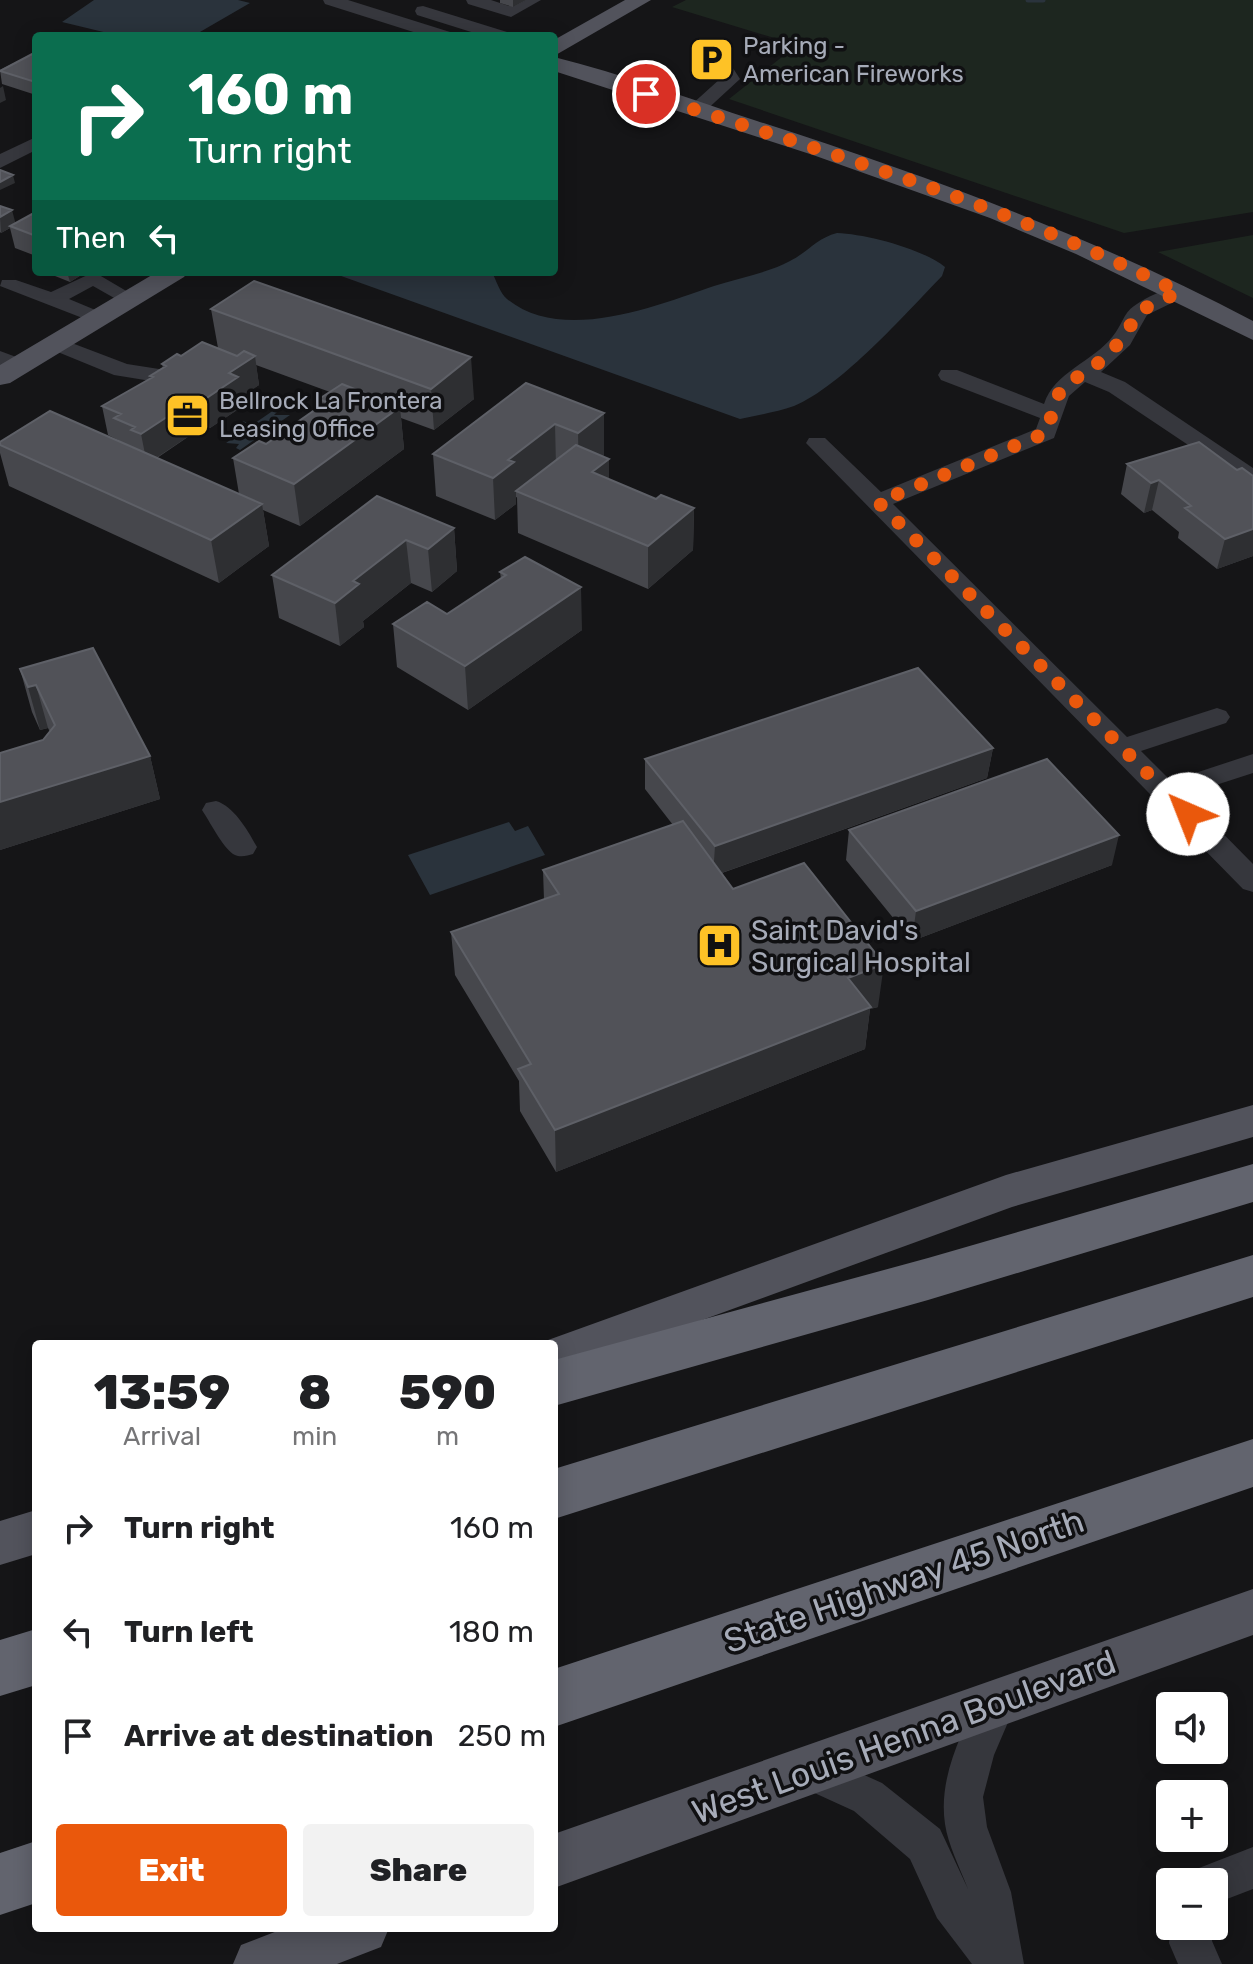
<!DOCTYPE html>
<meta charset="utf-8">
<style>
body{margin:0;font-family:Rubik,sans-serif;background:#f2f2f2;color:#202124;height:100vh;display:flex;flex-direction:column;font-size:30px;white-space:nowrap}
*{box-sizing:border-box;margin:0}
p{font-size:26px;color:#757577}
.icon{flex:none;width:44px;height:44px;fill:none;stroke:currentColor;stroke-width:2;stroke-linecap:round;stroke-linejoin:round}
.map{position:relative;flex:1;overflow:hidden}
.drawer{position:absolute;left:32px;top:1340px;width:526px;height:592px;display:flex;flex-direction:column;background:#fff;border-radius:8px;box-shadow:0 4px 20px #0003}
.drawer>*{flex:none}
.hud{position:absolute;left:32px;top:32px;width:526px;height:244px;border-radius:8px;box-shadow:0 4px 20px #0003;background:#0b6e4f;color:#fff;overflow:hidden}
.fabs{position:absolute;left:1156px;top:1692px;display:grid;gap:16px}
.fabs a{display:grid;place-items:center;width:72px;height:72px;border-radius:8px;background:#fff;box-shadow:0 4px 20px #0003;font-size:40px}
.pin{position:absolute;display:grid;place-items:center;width:68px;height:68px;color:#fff;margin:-34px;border:4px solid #fff;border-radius:50%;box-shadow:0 2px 8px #0007}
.me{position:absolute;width:88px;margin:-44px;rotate:316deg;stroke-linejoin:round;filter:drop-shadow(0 0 6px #0008)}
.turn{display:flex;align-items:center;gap:28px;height:168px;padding:0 24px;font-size:36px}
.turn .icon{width:104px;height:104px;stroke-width:2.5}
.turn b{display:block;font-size:56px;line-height:68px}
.then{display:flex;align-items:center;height:76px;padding:0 24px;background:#0003;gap:16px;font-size:30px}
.eta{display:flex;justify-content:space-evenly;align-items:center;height:136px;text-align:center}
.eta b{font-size:48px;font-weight:800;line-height:56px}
.action{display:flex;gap:16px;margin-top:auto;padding:16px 24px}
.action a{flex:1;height:92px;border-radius:8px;background:#ea580c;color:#fff;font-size:32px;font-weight:800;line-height:92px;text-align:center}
.action a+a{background:#f2f2f2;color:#202124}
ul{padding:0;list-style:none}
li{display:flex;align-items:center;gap:24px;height:104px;padding:0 24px}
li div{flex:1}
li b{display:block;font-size:30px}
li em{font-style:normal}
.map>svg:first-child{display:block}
.green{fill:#1d261f}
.water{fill:#2a333c}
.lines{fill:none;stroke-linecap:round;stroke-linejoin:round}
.stream{stroke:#2a333c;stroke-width:5}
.minor{fill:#36373d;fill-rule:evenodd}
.major{fill:#52535c;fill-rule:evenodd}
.highway{fill:#62646e;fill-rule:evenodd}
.wall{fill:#46474c;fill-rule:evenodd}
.shaded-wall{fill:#2e2f32}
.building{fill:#515258;stroke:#5e6067;stroke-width:2}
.route{stroke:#ea580c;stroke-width:14;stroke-dasharray:0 25.2}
.labels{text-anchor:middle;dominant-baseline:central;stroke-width:7;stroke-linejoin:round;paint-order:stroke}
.far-poi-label{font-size:24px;fill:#a6abb8;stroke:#101012;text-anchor:start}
.poi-label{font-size:28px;fill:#a6abb8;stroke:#101012;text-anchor:start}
.near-street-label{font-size:34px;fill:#a6abb8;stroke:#101012}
</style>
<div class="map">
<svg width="1253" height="1964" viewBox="0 0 1253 1964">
<rect width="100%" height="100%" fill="#151517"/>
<path class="green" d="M686,0H1253V212L1124,233L729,99L797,45L672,7Z
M1253,235V298L1158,252Z"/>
<path class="water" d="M94,0H238L250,3L193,36H120L62,22Z
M837,233C866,234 923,249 945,267L942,276C905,314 842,386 794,406C777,412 758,415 740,419L330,272H492C496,280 500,293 507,299C562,344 656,306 714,286C738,278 768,273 790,261C808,252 817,238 837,233Z
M274,410L278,411L274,415H290L240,450L236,448L239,444L226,443L247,428L239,424L243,421L252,425Z
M509,822L515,831L528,826L545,855L430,895L408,855Z"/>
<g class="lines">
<path class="stream" d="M1028,0H1043"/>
<path class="minor" d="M323,0H348L450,32L453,36H426L325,4Z
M466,0H491L509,6L521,0H541L511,17L468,4Z
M423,6L507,32L510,36H484L417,15L415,11L417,7Z
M712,44L718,45L740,79L702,114H690L687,110L690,106L721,78L703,49Z
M36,137V150L0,168V154Z
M94,272L140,299L137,303H123L93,286L69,299L105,314L109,318L98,324L0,286L2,280H16L51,292Z
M1179,286L1186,288L1189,292L1186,296L1147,315L1130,345L1101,372L1125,382L1253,468V485L1245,483L1109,392L1085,382L1069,396L1054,438L893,504L1127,737L1217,708L1226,711L1230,717L1226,723L1141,751L1171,781L1253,754V773L1185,795L1253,864V892L1243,889L806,443L809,438H825L881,492L1036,429L1040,418L941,380L938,375L941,370H957L1044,404C1054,372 1093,362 1113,336C1121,327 1124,312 1134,306C1146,297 1165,289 1179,286Z
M56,337L127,364L159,369L162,374L151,381L114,375L48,348L45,343Z
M0,351L27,361L30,366L19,373L0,365Z
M216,801C234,806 248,831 257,847L253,854C247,856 239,858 233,854C222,846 210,822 202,810L206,803Z
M995,1686L1009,1692L1015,1706L994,1755L983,1797L987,1827L1011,1892L1024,1964H972L937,1918L910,1859L854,1811L797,1785L791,1771L797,1757L811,1751L882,1783L940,1829L968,1889C960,1868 948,1845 945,1824C938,1777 962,1733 981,1692Z
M1253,1847V1889L1214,1904V1882H1193L1199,1868Z
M1171,1926H1213L1212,1941L1222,1964H1178L1169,1943Z"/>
<path class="major" d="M625,0H651L554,56V40Z
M554,57C622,74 690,99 757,121C928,176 1094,237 1253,321V340L1076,254L990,218L813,155L554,71Z
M157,272H188L184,277L10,383L0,385V365Z
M1253,1105V1137L1012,1207L554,1374V1344H537L1006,1175Z
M36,1510V1554L0,1565V1521Z
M1253,1589V1635L554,1888V1834Z
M285,1928H389L381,1947L337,1964H233L241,1945Z"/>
<path class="highway" d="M1253,1164V1202L928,1300L554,1406V1360L928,1258Z
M1253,1255V1297L554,1519V1469Z
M1253,1439V1487L554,1727V1669Z
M36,1629V1685L0,1696V1640Z
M36,1841V1903L0,1915V1853Z"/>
</g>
<path class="wall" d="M500,0H526L513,7L500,3Z
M36,52V95L2,84L0,70Z
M0,206L15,223L36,214V256L15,248L10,228L1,233L0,232Z
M45,272H86L70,282Z
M211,309L474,399L434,430L401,418L404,449L300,526L263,510L269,546L219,583L9,486L0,453V442L119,441L118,440L108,435L102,406L151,378L150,376L163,368L162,364L181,356L218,348ZM256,365L330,392L319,399L320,406L266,444L233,458L239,494L157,458L204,426L210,428L243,406L241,397L259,385Z
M526,383L604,455L602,456L609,459V479L656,499L694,508L693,550L648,589L518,533L517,497L515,498L516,504L495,520L436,496L433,454Z
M1127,464L1237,470L1253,476V556L1217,569L1178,538L1179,532L1152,510L1144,513L1121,494Z
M454,528L457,571L432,592L411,583L363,621L364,627L340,646L279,618L272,575Z
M525,557L582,630L468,710L397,667L393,624L447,614L501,579L500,572Z
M20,669L150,756L160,799L0,850V753L43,740L50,732L48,728L40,730L32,712Z
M993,748L987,778L722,873L733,889L878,1007L870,1009L865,1049L556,1172L520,1111L519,1081L455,975L451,932L544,900L543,870L673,825L645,789V759Z
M849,830L1112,865L912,941L846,860Z"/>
<path class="shaded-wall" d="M513,0H526L513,7Z
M36,79V95H35L32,81Z
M3,86L6,100L0,103V88Z
M13,175L15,183L0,190V182Z
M12,210L16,225L10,226V228L1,233L0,217Z
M67,272H86L70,282Z
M255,356L259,385L241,397L243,406L210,428L205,399L229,373Z
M471,357L474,399L434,430L431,389Z
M199,396L204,426L147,464L141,434Z
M400,407L404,449L300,526L294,484Z
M604,413V455L579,475L578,433Z
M555,424L556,466L516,491V504L495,520L493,478L508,460Z
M609,459V501L592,472Z
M1159,480L1152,510L1144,513L1151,483Z
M262,504L269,546L219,583L211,540Z
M694,508L693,550L648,589V546Z
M454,528L457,571L432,592L428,549Z
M1253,529V556L1217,569L1225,539Z
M406,540L411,583L363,621L364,627L340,646L335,603L353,581Z
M581,587L582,630L468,710L465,666Z
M36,685L48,728L40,730L28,687Z
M993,748L987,778L713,876L715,846Z
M150,756L160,799L0,850V802Z
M1119,835L1112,865L912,941L916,911Z
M884,964L878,1007L870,1009L865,1049L556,1172L555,1130L848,978Z"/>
<path class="building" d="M36,52V79L32,81L0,71Z
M0,170L13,175L0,182Z
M0,206L12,210L0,217Z
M34,213L36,214V236L10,226Z
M254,281L471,357L431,389L211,309Z
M202,342L237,356L244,351L255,356L229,373L238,377L205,399L199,396L141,434L131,430L135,427L114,418L121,414L102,406L153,377L150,376L166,366L162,364L177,354L181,356Z
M526,383L604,413L578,433L555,424L508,460L514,462L493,478L433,454Z
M342,384L400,407L294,484L233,458L259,441L266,444L326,402L319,399Z
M50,411L262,504L211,540L0,445V442Z
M1199,442L1237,470L1242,468L1253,476V529L1225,539L1185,508L1191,506L1159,480L1151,483L1127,464Z
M576,445L609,459L592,472L656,499L661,495L694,508L648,546L516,491Z
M377,496L454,528L428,549L406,540L353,581L359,584L335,603L272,575Z
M525,557L581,587L465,666L393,624L427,602L447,614L506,575L500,572Z
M93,648L150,756L0,802V753L43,740L55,725L36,685L28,687L20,669Z
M918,668L993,748L715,846L645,759Z
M1047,759L1119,835L916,911L849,830Z
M683,821L733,889L804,863L884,964L848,978L871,1007L555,1130L518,1069L531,1064L451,932L559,894L543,870Z"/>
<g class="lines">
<path class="route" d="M646,94C826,152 1009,206 1179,292L1139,311L1122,340L1093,368L1069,382L1058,395L1046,433L878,502L1188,814"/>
</g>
<defs>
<symbol id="parking-square" viewBox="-11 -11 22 22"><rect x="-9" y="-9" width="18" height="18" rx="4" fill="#fec226" stroke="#101012"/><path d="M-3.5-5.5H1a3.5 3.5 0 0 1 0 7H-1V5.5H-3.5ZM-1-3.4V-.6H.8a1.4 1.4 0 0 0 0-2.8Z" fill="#111"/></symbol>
<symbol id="office-square" viewBox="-11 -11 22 22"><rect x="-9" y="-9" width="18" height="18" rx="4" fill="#fec226" stroke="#101012"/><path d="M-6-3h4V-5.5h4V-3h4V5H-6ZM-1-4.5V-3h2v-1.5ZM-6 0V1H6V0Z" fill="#111"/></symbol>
<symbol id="hospital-square" viewBox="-11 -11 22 22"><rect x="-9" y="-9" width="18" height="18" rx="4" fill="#fec226" stroke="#101012"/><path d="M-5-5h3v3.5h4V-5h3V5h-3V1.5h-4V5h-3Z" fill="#111"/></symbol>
</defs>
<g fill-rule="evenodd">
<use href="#parking-square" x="686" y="34" width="51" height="51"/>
<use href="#office-square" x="162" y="390" width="51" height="51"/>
<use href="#hospital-square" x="694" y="920" width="51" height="51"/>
</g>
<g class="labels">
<g class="far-poi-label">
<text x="743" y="46">Parking -<tspan x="743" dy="28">American Fireworks</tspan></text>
<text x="219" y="401">Bellrock La Frontera<tspan x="219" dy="28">Leasing Office</tspan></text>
</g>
<g class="poi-label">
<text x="751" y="930">Saint David's<tspan x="751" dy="32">Surgical Hospital</tspan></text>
</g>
<g class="near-street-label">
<text transform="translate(904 1581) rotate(-19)">State Highway 45 North</text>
<text transform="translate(904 1737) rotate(-20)">West Louis Henna Boulevard</text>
</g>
</g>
</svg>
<div class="fabs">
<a><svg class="icon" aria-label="sound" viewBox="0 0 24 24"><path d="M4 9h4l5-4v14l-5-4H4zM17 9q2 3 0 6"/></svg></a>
<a>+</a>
<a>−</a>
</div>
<div class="pin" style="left:646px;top:94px;background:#d93025"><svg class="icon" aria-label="arrive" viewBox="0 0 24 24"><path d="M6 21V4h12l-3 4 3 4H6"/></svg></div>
<svg class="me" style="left:1188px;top:814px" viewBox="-20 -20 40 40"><circle r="19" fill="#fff"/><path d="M0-13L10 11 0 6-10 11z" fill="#ea580c"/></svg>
<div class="hud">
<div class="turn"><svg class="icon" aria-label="right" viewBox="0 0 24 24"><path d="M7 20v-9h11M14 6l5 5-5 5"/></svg><div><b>160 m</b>Turn right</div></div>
<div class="then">Then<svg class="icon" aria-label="left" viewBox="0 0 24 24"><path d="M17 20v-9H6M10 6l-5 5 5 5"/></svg></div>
</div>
<section class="drawer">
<div class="eta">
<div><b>13:59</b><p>Arrival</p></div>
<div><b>8</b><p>min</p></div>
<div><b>590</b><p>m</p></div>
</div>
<ul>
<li><svg class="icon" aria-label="right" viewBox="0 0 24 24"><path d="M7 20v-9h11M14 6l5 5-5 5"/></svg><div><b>Turn right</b></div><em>160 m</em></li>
<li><svg class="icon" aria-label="left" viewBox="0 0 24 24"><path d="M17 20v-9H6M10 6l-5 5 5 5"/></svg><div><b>Turn left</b></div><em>180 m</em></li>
<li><svg class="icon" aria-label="arrive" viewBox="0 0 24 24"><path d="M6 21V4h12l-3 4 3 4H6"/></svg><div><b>Arrive at destination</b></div><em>250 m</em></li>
</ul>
<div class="action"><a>Exit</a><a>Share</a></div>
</section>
</div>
